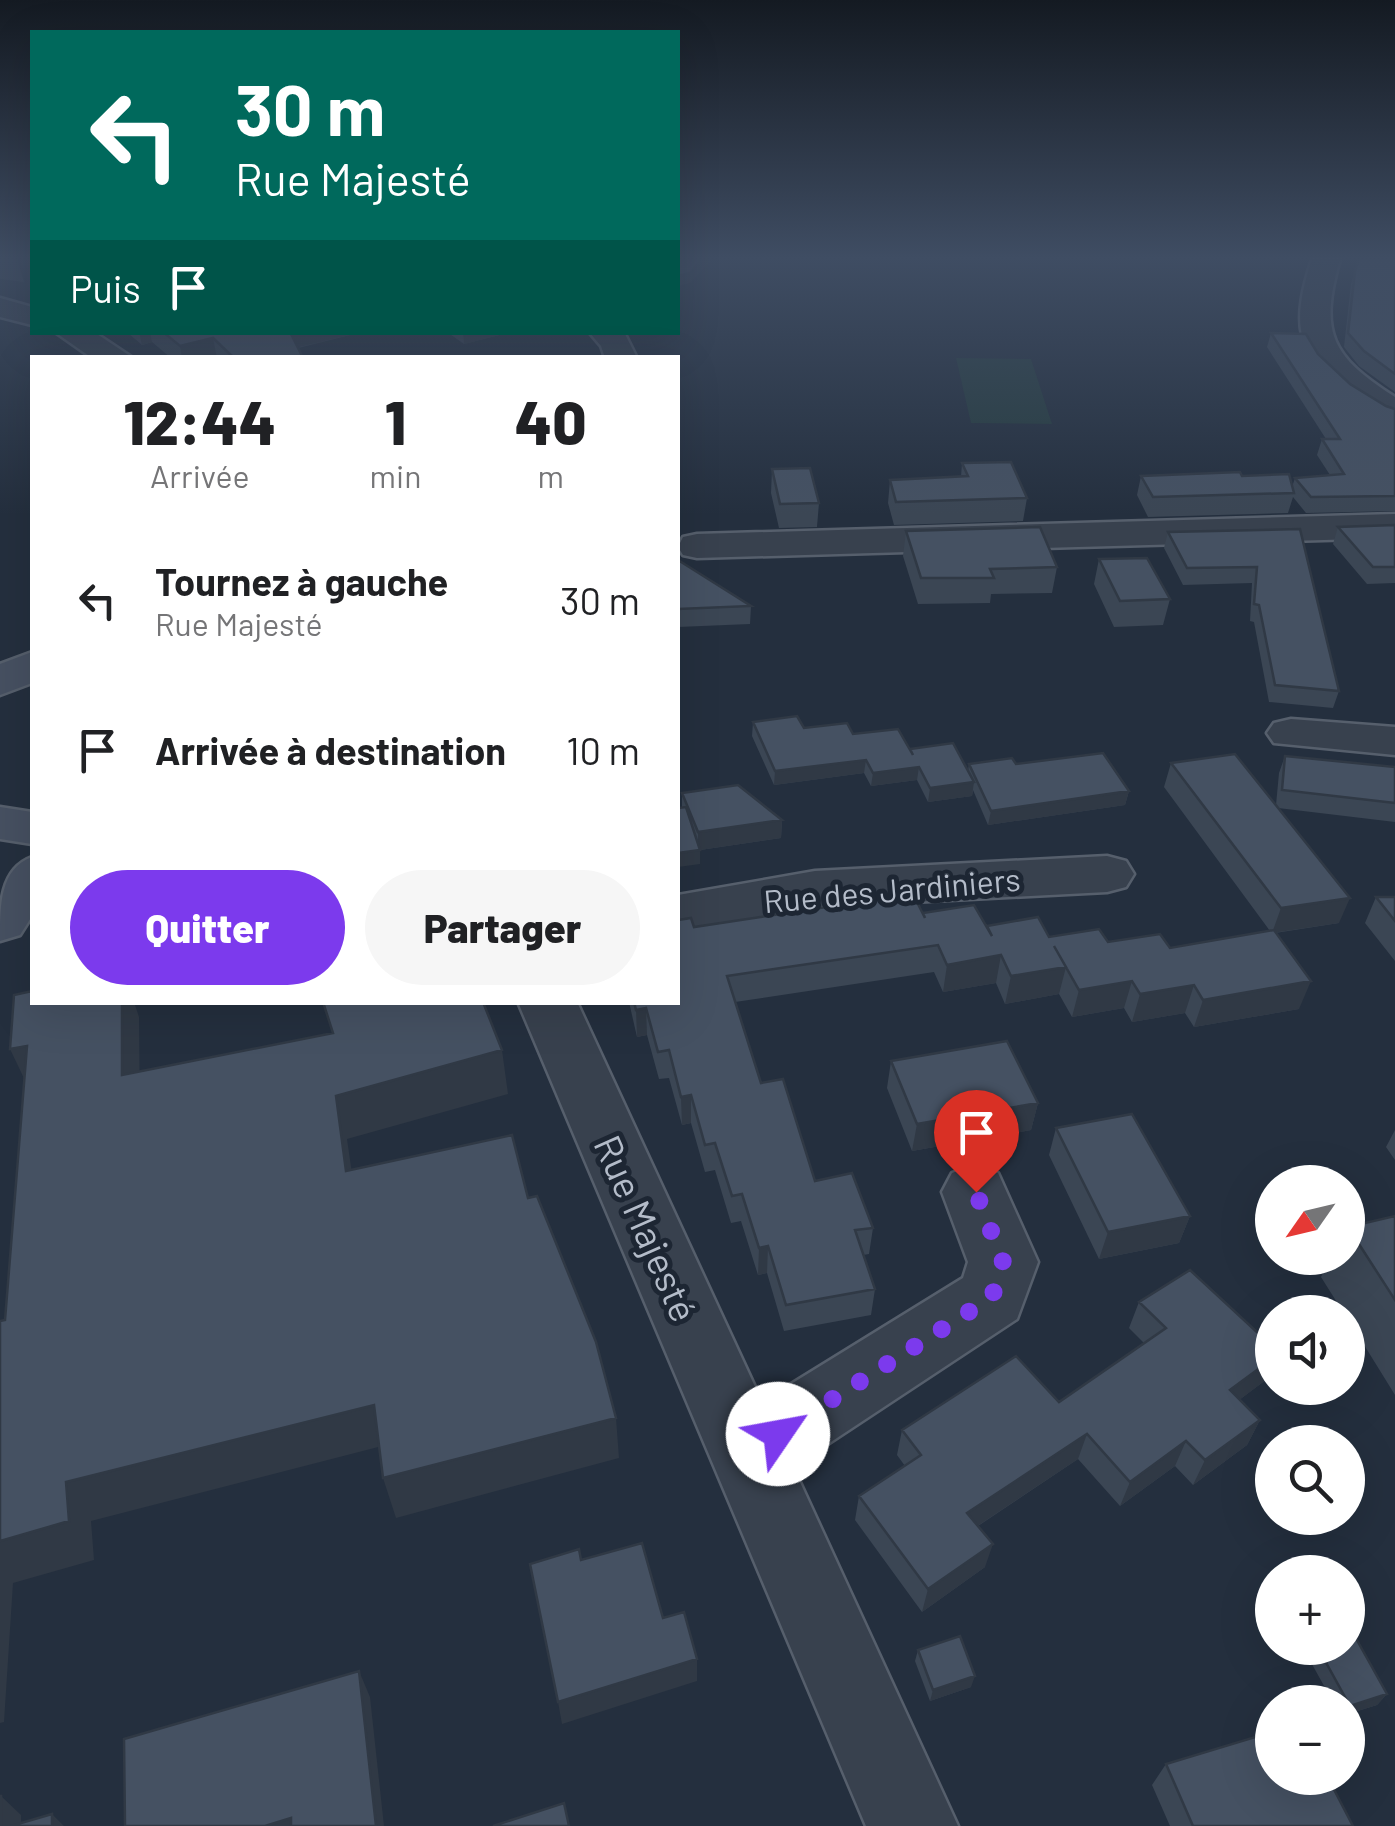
<!DOCTYPE html>
<html lang="fr">
<meta charset="utf-8">
<style>
body{margin:0;font-family:Barlow,sans-serif;background:#f6f6f6;color:#202124;height:100vh;display:flex;flex-direction:column;font-size:38px;white-space:nowrap}
*{box-sizing:border-box;margin:0}
p{font-size:32px;color:#757577}
.icon{flex:none;width:55px;height:55px;fill:none;stroke:currentColor;stroke-width:2;stroke-linecap:round;stroke-linejoin:round}
.map{position:relative;flex:1;overflow:hidden}
.drawer{position:absolute;left:30px;top:355px;width:650px;height:650px;display:flex;flex-direction:column;background:#fff;border-radius:0px;box-shadow:0 10px 40px #0002}
.drawer>*{flex:none}
.guide{position:absolute;left:30px;top:30px;width:650px;height:305px;border-radius:0px;box-shadow:0 10px 40px #0002;background:#00695c;color:#fff;overflow:hidden}
.needle{width:65px;rotate:236deg}
.controls{position:absolute;left:1255px;top:1165px;display:grid;gap:20px}
.controls a{display:grid;place-items:center;width:110px;height:110px;border-radius:50%;background:#fff;box-shadow:0 10px 40px #0002;font-size:50px}
.pin{position:absolute;display:grid;place-items:center;width:85px;height:85px;color:#fff;margin:-102px -42px;border-radius:50% 50% 50% 0;rotate:-45deg;box-shadow:0 0 10px #0007}
.pin .icon{rotate:45deg}
.me{position:absolute;width:110px;margin:-55px;rotate:57deg;stroke-linejoin:round;filter:drop-shadow(0 0 8px #0008)}
.turn{display:flex;align-items:center;gap:35px;height:210px;padding:0 40px;font-size:45px}
.turn .icon{width:130px;height:130px;stroke-width:2.5}
.turn b{display:block;font-size:70px;line-height:85px}
.then{display:flex;align-items:center;height:95px;padding:0 40px;background:#0003;gap:20px;font-size:38px}
.eta{display:flex;justify-content:space-evenly;align-items:center;height:170px;text-align:center}
.eta b{font-size:60px;font-weight:800;line-height:70px}
.button{display:flex;gap:20px;margin-top:auto;padding:20px 40px}
.button a{flex:1;height:115px;border-radius:60px;background:#7c3aed;color:#fff;font-size:40px;font-weight:800;line-height:115px;text-align:center}
.button a+a{background:#f6f6f6;color:#202124}
ul{padding:0;list-style:none}
li{display:flex;align-items:center;gap:30px;height:150px;padding:0 40px}
li div{flex:1}
li b{display:block;font-size:38px}
li em{font-style:normal}
.map>svg:first-child{display:block}
.green{fill:#263c3f}
.lines{fill:none;stroke-linecap:round;stroke-linejoin:round}
.minor-casing{stroke:#565f6c;stroke-width:5}
.secondary-casing{stroke:#565f6c;stroke-width:5}
.minor{fill:#38414e;fill-rule:evenodd}
.secondary{fill:#465061;fill-rule:evenodd}
.wall{fill:#3b4654}
.shaded-wall{fill:#303945}
.building{fill:#455162;stroke:#303945;stroke-width:2.5}
.route{stroke:#7c3aed;stroke-width:18;stroke-dasharray:0 32.4}
.labels{text-anchor:middle;dominant-baseline:central;stroke-width:10;stroke-linejoin:round;paint-order:stroke}
.street-label{font-size:32px;fill:#b4bcc9;stroke:#1d2633}
.near-street-label{font-size:38px;fill:#b4bcc9;stroke:#1d2633}
</style>
<div class="map">
<svg width="1395" height="1826" viewBox="0 0 1395 1826">
<rect width="100%" height="100%" fill="#242f3e"/>
<path class="green" d="M956,358L1031,359L1052,424L971,423Z"/>
<g class="lines">
<defs>
<path id="minor" d="M1312,259H1340C1319,333 1331,356 1395,397V422C1377,418 1363,406 1348,396C1293,355 1292,320 1312,259Z
M0,298L32,307V325L0,317Z
M55,332H94L133,358H92Z
M589,332H624L637,358H605L601,346Z
M1395,514V538L697,558L683,555L678,547L683,537L697,534Z
M1291,719L1395,727V755L1274,743L1267,733L1274,723Z
M1107,856L1126,861L1134,874L1126,887L1107,892L815,907L678,933V895L815,871Z
M518,1002H577L762,1402L963,1278L968,1262L942,1192L952,1173L975,1165L998,1173L1038,1262L1017,1319L793,1467L958,1826H866Z"/>
<path id="secondary" d="M32,652V683L0,695V664Z
M0,807L32,812V844L0,839Z
M32,857V916L20,935L0,941C0,904 0,869 32,857Z"/>
</defs>
<use href="#minor" class="minor-casing"/>
<use href="#secondary" class="secondary-casing"/>
<use href="#minor" class="minor"/>
<use href="#secondary" class="secondary"/>
</g>
<path class="wall" d="M0,259H17L24,282L0,279Z
M1359,259H1395V392L1359,366L1344,347L1351,284Z
M127,332H362L298,348L303,358H171L152,342L142,345Z
M447,332H511L464,344Z
M1271,333L1318,354L1350,384L1386,406L1395,409V511L1306,513L1293,497L1288,513L1148,517L1137,495L1141,476H1242L1292,487L1295,478L1330,475L1317,455L1322,439H1326L1267,347Z
M962,463L1027,498L1023,521L894,525L888,503L890,480L961,477Z
M772,469L819,503L817,527L779,528L771,493Z
M1395,525V583L1367,584L1333,544L1338,527Z
M1300,529L1339,691L1333,708L1269,702L1254,622L1250,621L1252,583L1183,585L1164,548L1168,532Z
M906,531L1057,567L1052,593L991,594L990,603L918,604L903,556Z
M1099,559L1170,599L1163,625L1114,627L1094,584Z
M678,560L751,606L750,624L678,627Z
M753,722L853,734L910,749L968,771L969,764H1016L1129,791L1125,805L988,825L973,790L972,796L928,802L917,780L871,786L864,773L774,785L752,736Z
M1285,756L1395,767V822L1278,808L1339,923L1275,933L1299,1009L1194,1027L1185,1013L1132,1022L1124,1008L1072,1017L1059,994L1005,1004L996,983L943,992L934,972L735,1002L761,1083L815,1181L873,1228L869,1254L863,1255L875,1289L871,1315L784,1331L767,1273L758,1275L741,1221L731,1223L715,1170L705,1172L691,1123L682,1125L669,1078L659,1079L647,1035L637,1037L629,1002H678L694,927L923,913L986,927L1049,937L1170,948L1270,931L1164,787L1171,763L1276,805L1279,773Z
M682,793L782,820L781,838L700,850V864L682,807Z
M1376,897H1395V961L1365,923Z
M891,1061L1038,1103L1031,1130L912,1151L887,1088Z
M1056,1128L1190,1216L1179,1243L1099,1259L1049,1155Z
M1395,1130V1160L1386,1147Z
M1395,1216V1395L1348,1319V1312H1343L1321,1277L1331,1258H1348V1226Z
M1139,1302L1267,1379L1239,1400L1260,1420L1247,1445L1193,1485L1175,1466L1120,1506L1078,1459L978,1526L985,1567L922,1612L855,1520L859,1496L905,1466L897,1455L902,1430L1059,1402L1144,1343L1129,1328Z
M1303,1648H1348L1387,1694L1377,1705L1348,1714V1702H1333Z
M918,1650L971,1687L930,1701L915,1661Z
M1166,1764L1353,1826H1170L1152,1785Z"/>
<path class="shaded-wall" d="M703,259H713L690,283L678,286V276Z
M139,332H150L152,342L142,345Z
M288,332H362L291,349Z
M463,332H511L464,344Z
M213,338L217,358H182L180,346Z
M866,760L864,773L774,785L775,771Z
M919,767L917,780L871,786L873,773Z
M974,782L972,796L928,802L930,788Z
M1129,791L1125,805L988,825L991,811Z
M782,820L781,838L700,850V864L678,867V853L698,850V832Z
M1350,898L1339,923L1272,933L1281,908Z
M1001,955L996,983L943,992L947,965Z
M1066,967L1059,994L1005,1004L1011,976Z
M1132,981L1124,1008L1072,1017L1079,990Z
M1311,981L1299,1009L1194,1027L1203,1000Z
M1194,985L1185,1013L1132,1022L1140,994Z
M122,1002H134L139,1017L140,1119L122,1075Z
M646,1008L647,1035L637,1037L636,1010Z
M27,1046L31,1093L10,1049Z
M502,1050L508,1094L347,1139L358,1215L346,1171L336,1096Z
M691,1095V1123L682,1125L681,1097Z
M1038,1103L1031,1130L912,1151L917,1124Z
M1190,1216L1179,1243L1099,1259L1108,1232Z
M768,1246L767,1273L758,1275L759,1248Z
M1272,1359V1368L1267,1379L1218,1416L1230,1390Z
M374,1405L386,1445L91,1521L94,1560L13,1583L4,1722L0,1723V1541L66,1482Z
M616,1418L619,1458L396,1518L383,1478Z
M1260,1420L1247,1445L1193,1485L1205,1460Z
M1087,1434L1078,1459L961,1537L967,1513Z
M1186,1441L1175,1466L1120,1506L1130,1482Z
M993,1544L985,1567L922,1612L928,1589Z
M697,1659V1681L562,1724L558,1702Z
M359,1671L370,1697L384,1826H376Z
M975,1676L971,1687L930,1701L933,1690Z
M1387,1694L1377,1705L1348,1714V1708L1350,1706Z
M1,1796L21,1815V1826H1Z
M52,1814L64,1826H52Z
M291,1818L295,1826H265Z"/>
<path class="building" d="M678,259H703L690,273L678,276Z
M1359,259H1395V374L1364,351L1348,333L1355,271Z
M163,332H290L303,358H234L213,338L180,346Z
M1271,333L1306,334L1318,354L1350,384L1386,406L1395,409V496L1311,497L1295,478L1344,474L1322,439H1340Z
M1011,462L1027,498L896,502L890,480L968,476L962,463Z
M810,468L819,503L780,504L772,469Z
M1240,472L1242,476L1289,474L1294,493L1153,497L1141,476Z
M1395,525V567H1373L1338,527Z
M1040,527L1057,567L990,569L994,578H921L906,531Z
M1300,529L1339,691L1275,685L1259,605L1254,604L1257,567L1187,568L1168,532Z
M1147,558L1170,599L1120,601L1099,559Z
M678,560L751,606L678,609Z
M797,716L804,728L847,723L853,734L898,729L913,755L910,749L953,743L974,782L930,788L919,767L873,773L866,760L775,771L753,722Z
M1103,753L1129,791L991,811L969,764L1012,758L1016,764Z
M1235,754L1350,898L1281,908L1171,763Z
M1285,756L1395,767V803L1282,790Z
M738,785L782,820L698,832L682,793Z
M686,807L700,850L678,853V808Z
M913,894L925,918L923,913L974,905L992,936L987,926L1038,917L1049,937L1099,929L1108,942L1160,934L1170,948L1274,930L1311,981L1203,1000L1194,985L1140,994L1132,981L1079,990L1054,946L1066,967L1011,976L1001,955L947,965L938,945L727,976L761,1083L783,1079L815,1181L852,1173L873,1228L855,1230L875,1289L786,1305L768,1246L759,1248L742,1194L732,1196L715,1143L705,1145L691,1095L681,1097L669,1050L658,1052L646,1008L636,1010L634,1002H678V920L691,918L694,927Z
M1376,897H1395V921Z
M32,991V1002H122V1075L333,1033L323,1002H483L502,1050L336,1096L346,1171L512,1135L528,1198L537,1196L596,1342L616,1418L383,1478L374,1405L66,1482L69,1521L0,1541V1321L5,1320L27,1046L10,1049L14,995Z
M1007,1041L1038,1103L917,1124L891,1061Z
M1132,1114L1190,1216L1108,1232L1056,1128Z
M1395,1216V1300L1348,1227Z
M1190,1270L1272,1346V1359L1230,1390L1260,1420L1205,1460L1186,1441L1130,1482L1087,1434L967,1513L993,1544L928,1589L859,1496L921,1455L902,1430L1016,1356L1059,1402L1166,1328L1139,1302Z
M642,1543L663,1618L684,1612L697,1659L558,1702L530,1564L579,1549L581,1560Z
M1348,1624L1387,1694L1350,1706L1318,1648H1348Z
M960,1636L975,1676L933,1690L918,1650Z
M359,1671L376,1826H291V1818L265,1826H125L124,1739Z
M1272,1732V1778H1328L1353,1826H1193L1166,1764Z
M0,1796H1V1826H0Z
M564,1803L569,1826H493Z
M52,1814V1826H11Z"/>
<linearGradient id="sky" x2="0" y2="1"><stop stop-color="#141a22"/><stop offset="0.5" stop-color="#3f4d63"/><stop offset="1" stop-color="#3f4d63" stop-opacity="0"/></linearGradient>
<rect width="1395" height="515" fill="url(#sky)"/>
<g class="lines">
<path class="route" d="M778,1434L992,1297L1003,1262L976,1192"/>
</g>
<g class="labels">
<g class="street-label">
<text transform="translate(892 889) rotate(-5)">Rue des Jardiniers</text>
</g>
<g class="near-street-label">
<text transform="translate(647 1228) rotate(66)">Rue Majesté</text>
</g>
</g>
</svg>
<div class="controls">
<a><svg class="needle" viewBox="-14 -14 28 28"><path d="M0-13l5 13h-10z" fill="#e53935"/><path d="M0 13l5-13h-10z" fill="#757577"/></svg></a>
<a><svg class="icon" aria-label="sound" viewBox="0 0 24 24"><path d="M4 9h4l5-4v14l-5-4H4zM17 9q2 3 0 6"/></svg></a>
<a><svg class="icon" aria-label="search" viewBox="0 0 24 24"><circle cx="10" cy="10" r="6"/><path d="M15 15l6 6"/></svg></a>
<a>+</a>
<a>−</a>
</div>
<div class="pin" style="left:976px;top:1192px;background:#d93025"><svg class="icon" aria-label="arrive" viewBox="0 0 24 24"><path d="M6 21V4h12l-3 4 3 4H6"/></svg></div>
<svg class="me" style="left:778px;top:1434px" viewBox="-20 -20 40 40"><circle r="19" fill="#fff"/><path d="M0-13L10 11 0 6-10 11z" fill="#7c3aed"/></svg>
<div class="guide">
<div class="turn"><svg class="icon" aria-label="left" viewBox="0 0 24 24"><path d="M17 20v-9H6M10 6l-5 5 5 5"/></svg><div><b>30 m</b>Rue Majesté</div></div>
<div class="then">Puis<svg class="icon" aria-label="arrive" viewBox="0 0 24 24"><path d="M6 21V4h12l-3 4 3 4H6"/></svg></div>
</div>
<section class="drawer">
<div class="eta">
<div><b>12:44</b><p>Arrivée</p></div>
<div><b>1</b><p>min</p></div>
<div><b>40</b><p>m</p></div>
</div>
<ul>
<li><svg class="icon" aria-label="left" viewBox="0 0 24 24"><path d="M17 20v-9H6M10 6l-5 5 5 5"/></svg><div><b>Tournez à gauche</b><p>Rue Majesté</p></div><em>30 m</em></li>
<li><svg class="icon" aria-label="arrive" viewBox="0 0 24 24"><path d="M6 21V4h12l-3 4 3 4H6"/></svg><div><b>Arrivée à destination</b></div><em>10 m</em></li>
</ul>
<div class="button"><a>Quitter</a><a>Partager</a></div>
</section>
</div>
